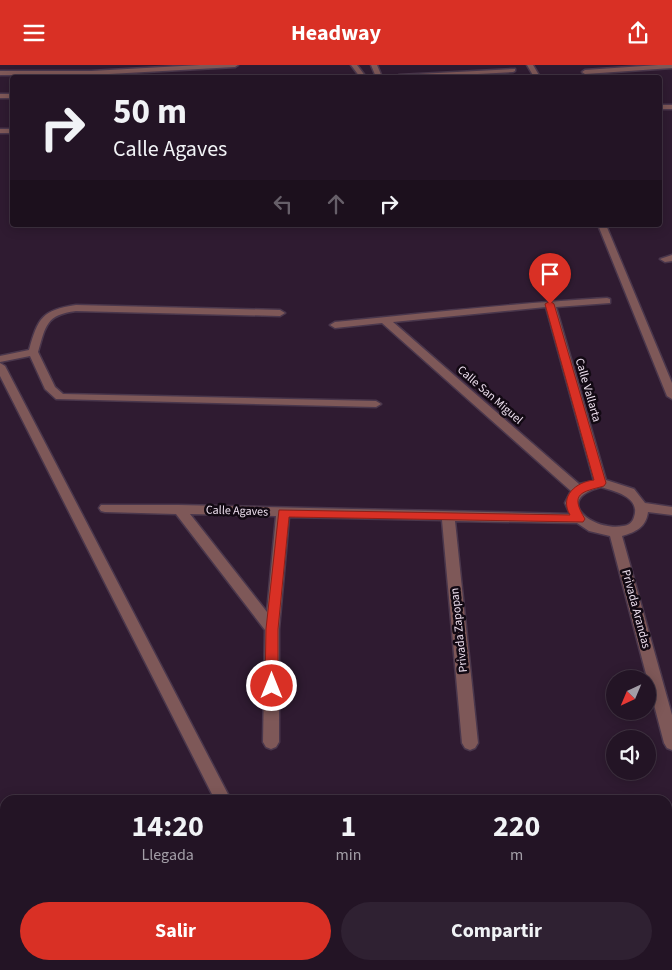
<!DOCTYPE html>
<html lang="es">
<style>
body{margin:0;font-family:"Source Sans 3",sans-serif;background:#2f2132;color:#f1f3f6;height:100vh;display:flex;flex-direction:column;font-size:19px;white-space:nowrap}
*{box-sizing:border-box;margin:0}
p{font-size:16px;color:#a39ea7}
.icon{flex:none;width:28px;height:28px;fill:none;stroke:currentColor;stroke-width:2;stroke-linecap:round;stroke-linejoin:round}
.map{position:relative;flex:1;overflow:hidden}
.drawer{position:absolute;left:0px;top:730px;width:672px;height:175px;display:flex;flex-direction:column;background:#231425;border-radius:15px 15px 0 0;box-shadow:0 2px 12px #0003,0 0 0 1px #403342}
.drawer>*{flex:none}
.hud{position:absolute;left:10px;top:10px;width:652px;height:152px;border-radius:5px;box-shadow:0 2px 12px #0003,0 0 0 1px #403342;background:#231425;color:#f1f3f6;overflow:hidden}
.needle{width:32px;rotate:224deg}
.controls{position:absolute;left:606px;top:605px;display:grid;gap:10px}
.controls a{display:grid;place-items:center;width:50px;height:50px;border-radius:50%;background:#231425;box-shadow:0 2px 12px #0003,0 0 0 1px #403342;font-size:25px}
.pin{position:absolute;display:grid;place-items:center;width:42px;height:42px;color:#fff;margin:-51px -21px;border-radius:50% 50% 50% 0;rotate:-45deg;box-shadow:0 0 5px #0007}
.pin .icon{rotate:45deg}
.me{position:absolute;width:55px;margin:-28px;rotate:0deg;stroke-linejoin:round;filter:drop-shadow(0 0 4px #0008)}
.turn{display:flex;align-items:center;gap:18px;height:105px;padding:0 20px;font-size:22px}
.turn .icon{width:65px;height:65px;stroke-width:2.5}
.turn b{display:block;font-size:35px;line-height:42px}
.lanes{display:flex;align-items:center;height:48px;padding:0 20px;background:#0003;justify-content:center;gap:25px;direction:ltr}
.lanes .off{opacity:.35}
.eta{display:flex;justify-content:space-evenly;align-items:center;height:85px;text-align:center}
.eta b{font-size:30px;font-weight:700;line-height:35px}
.action{display:flex;gap:10px;margin-top:auto;padding:10px 20px}
.action a{flex:1;height:58px;border-radius:30px;background:#d93025;color:#fff;font-size:20px;font-weight:700;line-height:58px;text-align:center}
.action a+a{background:#2f2132;color:#f1f3f6}
header{display:flex;justify-content:space-between;align-items:center;height:65px;padding:0 20px;background:#d93025;color:#fff;font-size:22px;font-weight:700}
.map>svg:first-child{display:block}
.lines{fill:none;stroke-linecap:round;stroke-linejoin:round}
.minor-casing{stroke:#4a374c;stroke-width:3}
.minor{fill:#7e5858;fill-rule:evenodd}
.route{fill:#d93025;stroke:#8d1f18}
.labels{text-anchor:middle;dominant-baseline:central;stroke-width:5;stroke-linejoin:round;paint-order:stroke}
.street-label{font-size:12px;fill:#eee0ef;stroke:#120913}
</style>
<header><svg class="icon" aria-label="menu" viewBox="0 0 24 24"><path d="M4 6h16M4 12h16M4 18h16"/></svg>Headway<svg class="icon" aria-label="share" viewBox="0 0 24 24"><path d="M12 15V3M7 8l5-5 5 5M5 13v7h14v-7"/></svg></header>
<div class="map">
<svg width="672" height="905" viewBox="0 0 672 905">
<rect width="100%" height="100%" fill="#2f1b31"/>
<g class="lines">
<defs>
<path id="minor" d="M200,0H238L235,2L91,10H0V6H91Z
M351,0H357L366,12H360Z
M371,0H377L382,12H376Z
M527,0H533L540,12H534Z
M658,0H672V3L585,9L582,7L585,5Z
M515,4V6L513,7L423,12H396L399,10Z
M0,29H12V33H0Z
M660,40H672V44H660Z
M0,64H12V68H0Z
M598,160H606L672,318V334L667,331Z
M672,190V196L665,197L660,194Z
M607,233L610,234V238L556,242L606,415L634,424L645,438L672,442V450L648,447C646,462 636,467 622,471L672,650V685L667,683L664,678L610,471L589,466L577,458L455,456L478,678L475,683L470,685L465,683L462,678L442,455L289,452L279,564V677L276,682L271,684L266,682L263,677L265,565L176,449L105,447L101,446L99,443L101,440H179L570,449L565,438L571,426L382,258L335,263L330,260L335,257C426,248 516,238 607,233ZM546,242L594,416L579,419L393,257ZM601,422C614,426 641,432 634,452C633,457 628,461 623,461C594,467 551,435 601,422ZM190,449L276,451L267,547Z
M76,240L280,245L285,248L280,251L76,246C46,250 46,260 38,287L55,322L63,329L376,336L381,339L376,342L56,334L45,324L30,291L0,297V291L29,285C38,253 42,245 76,240Z
M0,298L5,301L231,735H215L0,311Z
M668,786H672V802H668Z
M299,900H318L320,905H301Z
M398,900H416V905H398Z
M590,900H608L609,905H591Z"/>
</defs>
<use href="#minor" class="minor-casing"/>
<use href="#minor" class="minor"/>
</g>
<path class="route" d="M550,236L554,239L606,418L604,421C582,427 569,428 585,454L583,457L289,452L278,564V621L276,625L272,626L267,625L265,621L266,564L279,445L570,450C559,431 576,417 594,415L545,239Z"/>
<g class="labels">
<g class="street-label">
<text transform="translate(588 325) rotate(74)">Calle Vallarta</text>
<text transform="translate(490 330) rotate(41)">Calle San Miguel</text>
<text transform="translate(237 446) rotate(2)">Calle Agaves</text>
<text transform="translate(636 544) rotate(75)">Privada Arandas</text>
<text transform="translate(459 565) rotate(-96)">Privada Zapopan</text>
</g>
</g>
</svg>
<div class="controls">
<a><svg class="needle" viewBox="-14 -14 28 28"><path d="M0-13l5 13h-10z" fill="#e53935"/><path d="M0 13l5-13h-10z" fill="#a39ea7"/></svg></a>
<a><svg class="icon" aria-label="sound" viewBox="0 0 24 24"><path d="M4 9h4l5-4v14l-5-4H4zM17 9q2 3 0 6"/></svg></a>
</div>
<div class="pin" style="left:550px;top:239px;background:#d93025"><svg class="icon" aria-label="arrive" viewBox="0 0 24 24"><path d="M6 21V4h12l-3 4 3 4H6"/></svg></div>
<svg class="me" style="left:272px;top:621px" viewBox="-20 -20 40 40"><circle r="17" fill="#d93025" stroke="#fff" stroke-width="3"/><path d="M0-11L8 9 0 5-8 9z" fill="#fff"/></svg>
<div class="hud">
<div class="turn"><svg class="icon" aria-label="right" viewBox="0 0 24 24"><path d="M7 20v-9h11M14 6l5 5-5 5"/></svg><div><b>50 m</b>Calle Agaves</div></div>
<div class="lanes"><svg class="icon off" aria-label="left" viewBox="0 0 24 24"><path d="M17 20v-9H6M10 6l-5 5 5 5"/></svg><svg class="icon off" aria-label="ahead" viewBox="0 0 24 24"><path d="M12 20V5M6 11l6-6 6 6"/></svg><svg class="icon" aria-label="right" viewBox="0 0 24 24"><path d="M7 20v-9h11M14 6l5 5-5 5"/></svg></div>
</div>
<section class="drawer">
<div class="eta">
<div><b>14:20</b><p>Llegada</p></div>
<div><b>1</b><p>min</p></div>
<div><b>220</b><p>m</p></div>
</div>
<div class="action"><a>Salir</a><a>Compartir</a></div>
</section>
</div>
